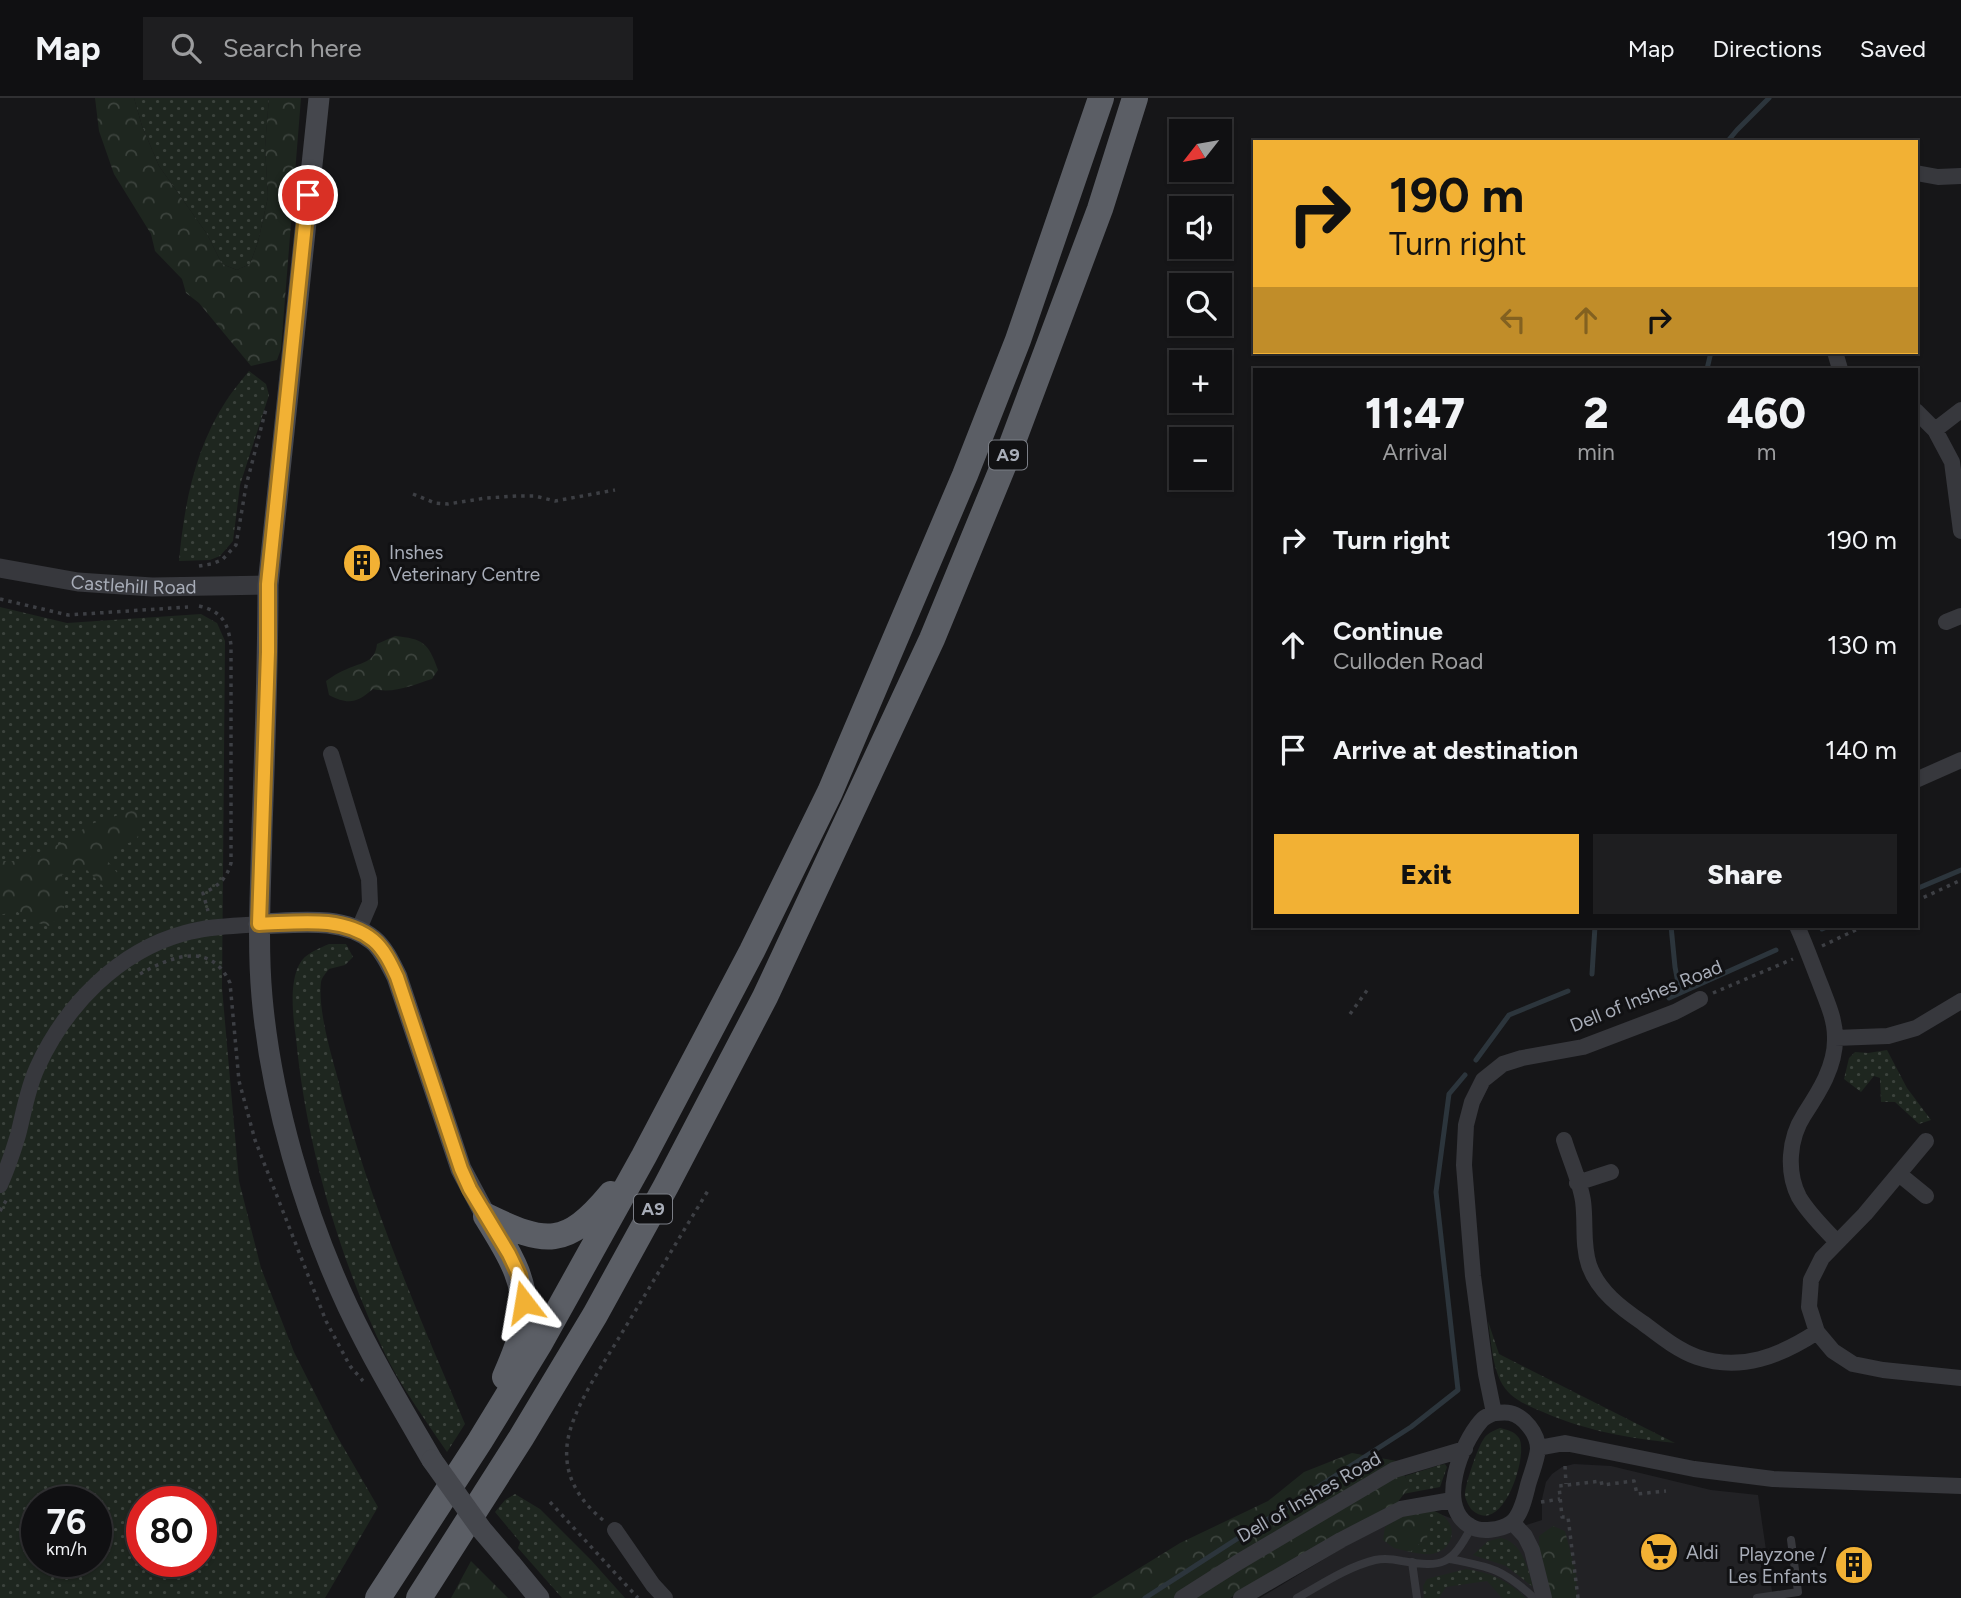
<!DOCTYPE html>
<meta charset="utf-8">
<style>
body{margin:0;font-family:Figtree,sans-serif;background:#1e1e20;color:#f1f3f6;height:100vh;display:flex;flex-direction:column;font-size:26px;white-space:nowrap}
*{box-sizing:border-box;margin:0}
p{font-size:23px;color:#9c9d9f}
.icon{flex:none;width:38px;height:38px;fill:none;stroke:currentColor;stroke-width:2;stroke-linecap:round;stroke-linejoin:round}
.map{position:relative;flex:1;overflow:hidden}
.panel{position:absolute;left:1253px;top:270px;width:665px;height:560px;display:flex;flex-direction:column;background:#101012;border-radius:0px;box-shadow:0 2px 5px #0004,0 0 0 2px #303032}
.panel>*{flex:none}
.guide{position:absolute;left:1253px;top:42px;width:665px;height:214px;border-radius:0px;box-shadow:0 2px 5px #0004,0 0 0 2px #303032;background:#f2b134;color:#111;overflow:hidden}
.needle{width:46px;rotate:239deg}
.tools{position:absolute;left:1169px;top:21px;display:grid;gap:14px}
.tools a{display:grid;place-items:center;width:63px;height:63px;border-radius:0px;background:#101012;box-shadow:0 2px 5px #0004,0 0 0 2px #303032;font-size:35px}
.speed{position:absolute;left:21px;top:1388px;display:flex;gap:14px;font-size:35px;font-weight:700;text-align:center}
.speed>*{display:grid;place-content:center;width:91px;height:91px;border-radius:50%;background:#101012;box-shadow:0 2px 5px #0004,0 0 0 2px #303032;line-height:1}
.speed small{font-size:18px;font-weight:400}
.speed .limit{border:10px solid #d22;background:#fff;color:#111}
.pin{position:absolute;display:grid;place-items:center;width:60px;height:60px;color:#fff;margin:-30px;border:4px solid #fff;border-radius:50%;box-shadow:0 2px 7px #0007}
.me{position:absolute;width:77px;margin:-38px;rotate:346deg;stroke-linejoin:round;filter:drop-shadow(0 0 5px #0008)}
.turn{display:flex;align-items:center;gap:24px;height:147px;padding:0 21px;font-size:32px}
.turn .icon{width:91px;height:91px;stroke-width:2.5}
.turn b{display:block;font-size:49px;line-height:60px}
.lanes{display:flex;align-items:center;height:66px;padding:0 21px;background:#0003;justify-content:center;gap:35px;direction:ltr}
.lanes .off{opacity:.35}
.eta{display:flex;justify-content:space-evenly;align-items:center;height:119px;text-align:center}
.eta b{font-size:42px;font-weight:800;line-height:49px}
.primary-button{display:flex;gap:14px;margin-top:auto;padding:14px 21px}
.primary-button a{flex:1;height:80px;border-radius:0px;background:#f2b134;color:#111;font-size:28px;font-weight:800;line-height:80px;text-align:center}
.primary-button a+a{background:#1e1e20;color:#f1f3f6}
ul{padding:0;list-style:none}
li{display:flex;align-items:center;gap:21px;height:105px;padding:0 21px}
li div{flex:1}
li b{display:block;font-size:26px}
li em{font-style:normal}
header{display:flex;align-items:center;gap:42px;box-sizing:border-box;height:98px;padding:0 35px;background:#101012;border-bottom:2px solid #303032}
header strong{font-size:33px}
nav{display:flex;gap:38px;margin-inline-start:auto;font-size:24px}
.search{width:490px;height:63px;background:#1e1e20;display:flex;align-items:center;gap:18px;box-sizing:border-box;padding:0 24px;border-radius:0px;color:#9c9d9f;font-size:26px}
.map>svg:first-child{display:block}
.built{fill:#222225}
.grass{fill:url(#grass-dots);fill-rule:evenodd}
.forest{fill:url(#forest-crowns)}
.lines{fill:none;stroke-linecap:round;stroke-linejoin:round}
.stream{stroke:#2c353c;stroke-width:5}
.path{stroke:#3d3f44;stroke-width:3.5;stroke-dasharray:3.5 5;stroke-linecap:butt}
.service{stroke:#37383d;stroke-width:8}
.minor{stroke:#37383d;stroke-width:16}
.tertiary{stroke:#37383d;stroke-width:19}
.secondary{stroke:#45474d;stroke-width:21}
.trunk{stroke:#5b5e65;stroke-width:26}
.secondary-bridge{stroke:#45474d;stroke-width:21}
.route-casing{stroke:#9d7322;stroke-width:18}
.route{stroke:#f2b134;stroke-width:12}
.labels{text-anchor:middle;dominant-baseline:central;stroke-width:6;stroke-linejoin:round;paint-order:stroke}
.shield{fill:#111113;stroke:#7b7e86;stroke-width:2}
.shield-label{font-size:18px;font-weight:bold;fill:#a8adb8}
.poi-label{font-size:19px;fill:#a8adb8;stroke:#111113;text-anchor:start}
.street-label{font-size:19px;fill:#a8adb8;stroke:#111113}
</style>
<header>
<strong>Map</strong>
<div class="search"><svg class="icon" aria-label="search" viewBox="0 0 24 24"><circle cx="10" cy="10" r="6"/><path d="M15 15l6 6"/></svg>Search here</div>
<nav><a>Map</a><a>Directions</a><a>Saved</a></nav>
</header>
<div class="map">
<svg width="1961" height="1500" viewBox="0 0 1961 1500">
<defs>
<pattern id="grass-dots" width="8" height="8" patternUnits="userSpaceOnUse" patternTransform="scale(1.75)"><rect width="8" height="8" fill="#1e261f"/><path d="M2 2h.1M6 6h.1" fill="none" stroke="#3c433d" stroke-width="1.8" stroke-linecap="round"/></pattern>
<pattern id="forest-crowns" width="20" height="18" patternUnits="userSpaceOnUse" patternTransform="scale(1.75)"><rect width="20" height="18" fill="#1e261f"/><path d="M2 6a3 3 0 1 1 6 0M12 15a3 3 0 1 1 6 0" fill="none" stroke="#3c433d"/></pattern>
</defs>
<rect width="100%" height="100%" fill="#161618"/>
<path class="built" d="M1574,1366L1611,1368L1711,1392L1758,1397L1773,1500H1260L1372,1432L1403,1416H1440L1495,1437L1542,1422V1401L1546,1384L1552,1376L1562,1369Z"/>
<path class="grass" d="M134,0H269L265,49L268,99L258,144L250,166L237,172L222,166L207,136L159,68L142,28Z
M249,273L266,286L269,297L240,387L233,443L220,458L210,462L179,463C184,407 195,350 226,303C233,292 241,283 249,273Z
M0,509L67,525L201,516L217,525L225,543L222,890L239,1083L261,1170L294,1254L334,1333L378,1409L325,1500H0ZM37,1404H96V1463H37ZM142,1404H201V1463H142Z
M329,846H346L353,859L345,867L329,871C326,875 322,879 321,884C318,909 329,949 336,974C366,1096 416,1212 465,1326L447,1354C426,1323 404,1293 387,1260C340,1163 306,1047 296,940C293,920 289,886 299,867C305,855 318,851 329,846Z
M1887,952L1907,990L1931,1022L1919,1026L1895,1004H1881L1880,980L1874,978L1861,994L1844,981L1849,960L1855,954L1868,955Z
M1488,1223L1499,1256L1675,1345C1628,1340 1586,1333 1543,1314C1526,1307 1508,1300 1500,1282C1492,1265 1491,1242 1488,1223Z
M1500,1330C1508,1332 1514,1333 1519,1340C1529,1356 1503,1440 1472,1412C1469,1409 1466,1402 1465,1398C1464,1389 1478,1349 1483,1342C1487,1335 1493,1333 1500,1330Z
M1440,1367L1445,1366L1447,1369L1440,1389L1403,1396L1409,1388L1405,1378Z
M515,1396L540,1411L591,1462L625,1500H562L518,1450L520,1444L495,1414L505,1402Z
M1434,1413C1458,1421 1458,1450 1432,1456C1425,1457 1417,1455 1410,1454L1416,1448L1427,1441L1405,1416Z
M1501,1440C1522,1444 1528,1470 1533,1489L1506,1468L1473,1457L1488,1443Z
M1466,1471C1490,1474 1509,1483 1526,1500H1502L1487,1483L1446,1489L1439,1500H1424L1423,1488L1427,1481Z"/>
<path class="forest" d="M95,0H134L142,28L159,68L207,136L222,166L237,172L250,166L258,144L268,99L265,49L269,0H301L281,251L277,262L251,268L199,205L186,195L182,181L155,153L151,136L114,76L99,33Z
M395,538C423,541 428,544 438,572L432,581C413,587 394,596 373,591C357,605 348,607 329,597L326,583C333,578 339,574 347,571C362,564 375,565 377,546Z
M134,712L145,722L136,742L115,751L104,759L119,777L105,790L83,768L62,777L64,792V815L49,828L34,824L16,813L0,817L1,763H14L41,755L63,744L91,726Z
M1352,1355L1397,1363L1410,1388L1397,1405L1230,1500H1091L1180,1445L1268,1403L1304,1374Z
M1405,1416L1421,1417L1429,1423L1427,1441L1416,1448L1410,1454L1394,1450L1383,1442L1385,1429Z
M1553,1428L1565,1433L1576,1475L1577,1500H1550L1539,1457V1438Z
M471,1463L508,1500H451Z"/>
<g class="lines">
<path class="stream" d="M1727,44L1737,32L1769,0
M1707,271L1711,254
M1916,791L1961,772
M1671,828L1675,869L1680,895
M1822,831L1829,828
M1592,876L1595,828
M1669,900L1776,852
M1476,962L1509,917L1568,893
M1145,1500L1411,1329L1458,1292L1436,1094L1449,996L1465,977"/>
<path class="path" d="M413,396L435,405L448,406L486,400L517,398H535L555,403L615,392
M199,468L211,466L222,462L236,447L246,388L266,311
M0,501L68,517L188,509
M199,508C222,513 228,525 231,547V765C227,780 218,789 203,795L208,813
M1916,803L1961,782
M1822,848L1864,828
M140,876C172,858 211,843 230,885L239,983L255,1042L326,1223L350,1268L363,1283
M1713,895L1793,861
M1350,916L1368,891
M0,1113L7,1101
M1565,1368L1566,1386
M550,1404L638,1500
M1541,1404L1560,1401
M603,1422C580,1403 564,1379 567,1348C570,1314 602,1268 620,1238C650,1189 679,1140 709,1091
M1578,1500L1568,1419H1562L1559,1388L1601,1383L1602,1387L1634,1383L1637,1396L1666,1393"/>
<path class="service" d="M1450,1461C1491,1469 1503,1471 1534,1500
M1412,1464L1417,1500
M1297,1500C1322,1486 1347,1469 1375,1462C1384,1460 1393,1461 1402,1463C1443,1470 1451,1467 1471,1430
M1757,1500L1798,1494L1791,1442"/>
<path class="minor" d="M1916,75L1938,79L1961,78
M1835,254L1840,271
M1916,313L1935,332L1952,364L1961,433
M1935,332L1961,312
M1946,524L1961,518
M331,656L369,781L370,805L358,833
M1916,682L1961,662
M1797,828C1806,848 1813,868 1821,888C1827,904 1835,921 1835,939C1836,968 1819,994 1804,1017C1789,1040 1786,1074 1799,1099C1809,1116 1824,1130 1837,1144
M1835,940L1888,938L1916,930L1961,903
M1564,1042C1570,1062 1580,1083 1583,1103C1586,1125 1582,1146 1589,1167C1598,1193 1621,1210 1643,1225C1659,1237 1677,1252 1697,1259C1741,1274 1780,1258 1817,1234
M1926,1043L1865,1116L1822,1160L1811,1182L1809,1209L1817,1234L1833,1253L1853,1266L1883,1272L1961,1280
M1899,1076L1926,1098
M1577,1085L1611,1074
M0,1087C7,1071 13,1054 18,1037C24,1014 27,992 37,970C65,908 118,853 185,835C209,828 235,828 259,826
M1494,1315L1486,1276L1473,1178L1464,1067L1466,1027L1472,1004L1483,982L1503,966L1522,960L1583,949L1675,914L1700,901
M1494,1315C1499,1315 1505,1314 1510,1315C1524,1318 1538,1336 1538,1351C1537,1362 1531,1376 1528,1387C1525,1399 1521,1418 1511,1425C1501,1432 1480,1435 1470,1428C1436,1408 1461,1346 1481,1323C1484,1319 1489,1317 1494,1315Z
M1538,1350L1565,1345L1694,1371L1773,1381L1961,1388
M1512,1424L1525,1438L1532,1452L1544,1500
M615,1432L653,1487L665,1500
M1182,1500L1237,1465L1394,1372L1465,1351
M1241,1500L1341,1442L1401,1411L1452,1402"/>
<path class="tertiary" id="s1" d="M0,470L78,484L152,489L268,487"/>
<path class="secondary" d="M319,0L268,487C268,568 265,649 262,730C261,786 257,843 262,899C271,1001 305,1117 348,1209C373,1262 403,1312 432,1362
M259,826C295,825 342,817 373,842C384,851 391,867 397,879L461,1071L486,1118
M511,1466L539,1500"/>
<path class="trunk" d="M486,1118C507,1152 530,1185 523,1228C520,1245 512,1263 505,1279
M486,1118C546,1147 566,1150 611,1096
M378,1500L480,1343L540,1245L644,1058L752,853L830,694L965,377L1018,242L1101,0
M419,1500L521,1340L595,1217L666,1088L765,899L932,541L1009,354L1100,111L1135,0"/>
<path class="secondary-bridge" d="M432,1362L482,1432L511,1466"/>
</g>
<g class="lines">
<defs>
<path id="route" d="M308,97L268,486V554L259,826C295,825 342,817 373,842C384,851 391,866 397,879L461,1071L470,1091L509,1156L519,1177L524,1204"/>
</defs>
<use href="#route" class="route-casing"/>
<use href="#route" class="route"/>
</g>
<defs>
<symbol id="building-disc" viewBox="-11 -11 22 22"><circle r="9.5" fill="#f2b134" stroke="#111113"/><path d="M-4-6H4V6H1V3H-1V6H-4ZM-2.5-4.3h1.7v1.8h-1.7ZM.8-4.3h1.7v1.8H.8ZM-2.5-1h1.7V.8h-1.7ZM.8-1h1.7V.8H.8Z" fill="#111"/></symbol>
<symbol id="supermarket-disc" viewBox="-11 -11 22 22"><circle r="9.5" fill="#f2b134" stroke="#111113"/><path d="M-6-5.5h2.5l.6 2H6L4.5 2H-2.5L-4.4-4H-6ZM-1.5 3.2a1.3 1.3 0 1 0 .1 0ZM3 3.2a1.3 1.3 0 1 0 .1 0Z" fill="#111"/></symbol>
</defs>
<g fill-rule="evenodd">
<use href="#building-disc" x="340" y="443" width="44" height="44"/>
<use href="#supermarket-disc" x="1637" y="1432" width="44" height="44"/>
<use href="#building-disc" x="1832" y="1445" width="44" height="44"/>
</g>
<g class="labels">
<g class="shield">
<rect x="989" y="342.5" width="38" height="29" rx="5"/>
<rect x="634" y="1096.5" width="38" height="29" rx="5"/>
</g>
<g class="shield-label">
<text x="1008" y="357">A9</text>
<text x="653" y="1111">A9</text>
</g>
<g class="poi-label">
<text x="389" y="454">Inshes<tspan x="389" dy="22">Veterinary Centre</tspan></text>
<text x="1686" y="1454">Aldi</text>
<text x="1827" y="1456" text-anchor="end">Playzone /<tspan x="1827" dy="22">Les Enfants</tspan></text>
</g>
<g class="street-label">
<text stroke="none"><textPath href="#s1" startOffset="135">Castlehill Road</textPath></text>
<text transform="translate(1646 898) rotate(-22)">Dell of Inshes Road</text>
<text transform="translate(1309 1399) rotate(-30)">Dell of Inshes Road</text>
</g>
</g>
</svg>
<div class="tools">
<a><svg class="needle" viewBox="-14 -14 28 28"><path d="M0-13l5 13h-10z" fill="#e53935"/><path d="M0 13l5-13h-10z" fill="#9c9d9f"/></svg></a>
<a><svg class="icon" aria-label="sound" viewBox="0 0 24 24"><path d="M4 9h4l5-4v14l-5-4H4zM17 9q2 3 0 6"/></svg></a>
<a><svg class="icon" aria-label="search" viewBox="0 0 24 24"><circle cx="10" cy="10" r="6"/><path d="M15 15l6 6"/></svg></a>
<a>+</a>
<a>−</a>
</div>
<div class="speed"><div>76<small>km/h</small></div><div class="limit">80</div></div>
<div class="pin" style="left:308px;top:97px;background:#d93025"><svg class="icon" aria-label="arrive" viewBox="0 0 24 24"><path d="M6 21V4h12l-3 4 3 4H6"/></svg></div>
<svg class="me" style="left:524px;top:1204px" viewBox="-20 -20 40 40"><path d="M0-17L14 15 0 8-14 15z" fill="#f2b134" stroke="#fff" stroke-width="4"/></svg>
<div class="guide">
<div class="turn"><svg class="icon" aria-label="right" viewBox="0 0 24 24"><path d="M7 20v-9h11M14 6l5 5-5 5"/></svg><div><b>190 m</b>Turn right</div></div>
<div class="lanes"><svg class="icon off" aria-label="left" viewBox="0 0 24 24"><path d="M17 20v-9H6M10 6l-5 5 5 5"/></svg><svg class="icon off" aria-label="ahead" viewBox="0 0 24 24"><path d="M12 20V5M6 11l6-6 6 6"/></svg><svg class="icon" aria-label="right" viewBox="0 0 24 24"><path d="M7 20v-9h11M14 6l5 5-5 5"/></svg></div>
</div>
<section class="panel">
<div class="eta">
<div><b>11:47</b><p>Arrival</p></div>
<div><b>2</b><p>min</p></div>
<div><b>460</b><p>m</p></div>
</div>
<ul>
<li><svg class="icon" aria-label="right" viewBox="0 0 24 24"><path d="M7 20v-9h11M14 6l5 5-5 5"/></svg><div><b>Turn right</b></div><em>190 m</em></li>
<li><svg class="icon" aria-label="ahead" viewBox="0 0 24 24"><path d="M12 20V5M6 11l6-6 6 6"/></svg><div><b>Continue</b><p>Culloden Road</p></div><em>130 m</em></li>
<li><svg class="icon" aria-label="arrive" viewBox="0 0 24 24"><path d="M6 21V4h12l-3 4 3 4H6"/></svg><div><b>Arrive at destination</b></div><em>140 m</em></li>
</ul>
<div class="primary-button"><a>Exit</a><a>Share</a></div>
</section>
</div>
